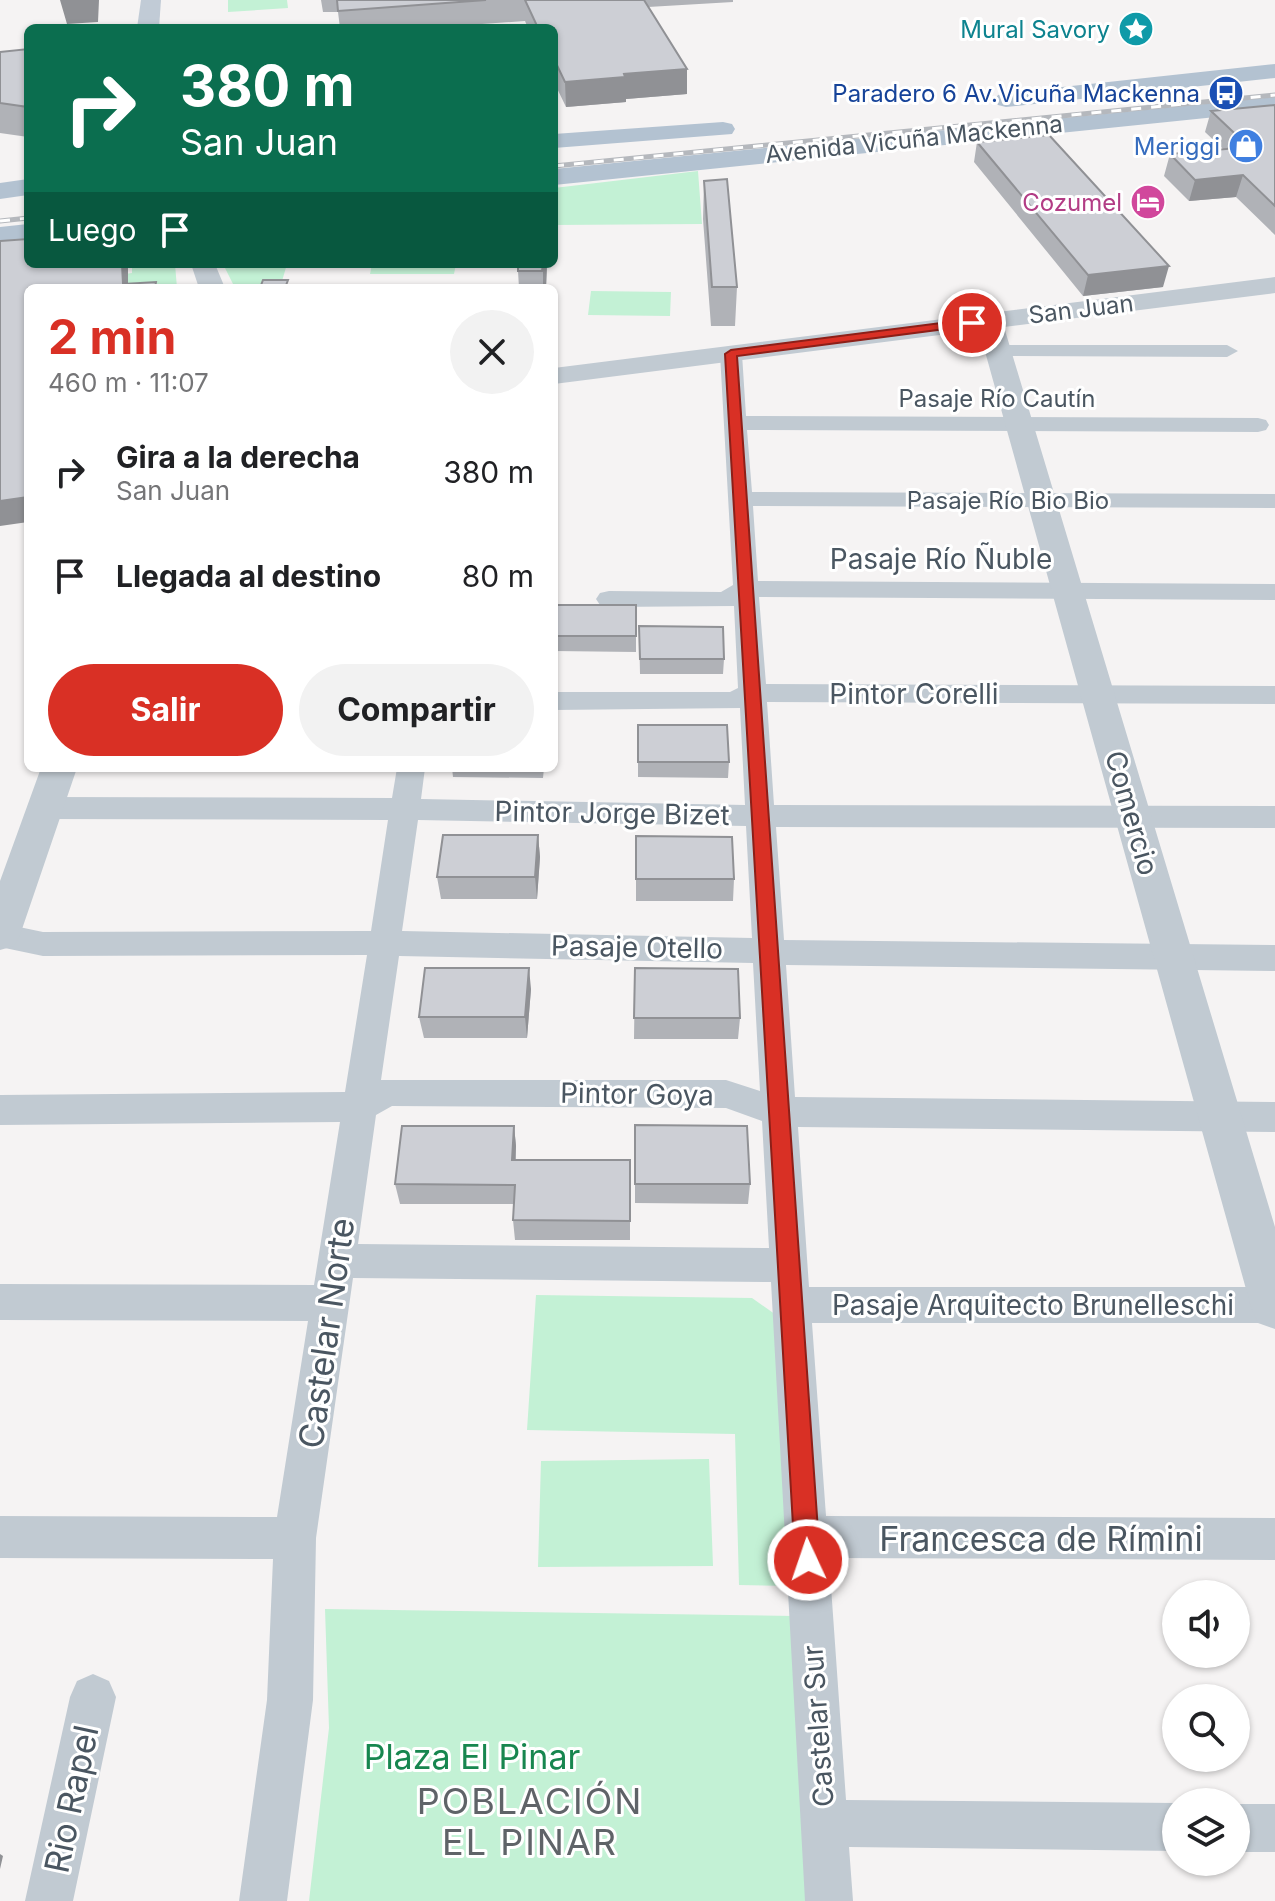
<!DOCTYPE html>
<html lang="es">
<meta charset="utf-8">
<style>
body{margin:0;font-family:Inter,sans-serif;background:#f2f2f2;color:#202124;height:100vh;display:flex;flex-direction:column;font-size:30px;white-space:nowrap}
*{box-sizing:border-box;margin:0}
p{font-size:26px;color:#757577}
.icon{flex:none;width:44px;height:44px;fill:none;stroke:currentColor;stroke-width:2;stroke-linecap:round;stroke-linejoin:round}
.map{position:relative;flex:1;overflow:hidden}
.panel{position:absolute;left:24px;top:284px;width:534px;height:488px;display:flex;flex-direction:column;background:#fff;border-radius:12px;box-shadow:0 2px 6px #0004}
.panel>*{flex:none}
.guide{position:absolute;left:24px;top:24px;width:534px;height:244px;border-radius:12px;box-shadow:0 2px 6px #0004;background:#0b6e4f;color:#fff;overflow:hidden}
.fabs{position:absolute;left:1162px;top:1580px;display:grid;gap:16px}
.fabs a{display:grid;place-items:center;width:88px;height:88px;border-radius:50%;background:#fff;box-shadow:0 2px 6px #0004;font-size:40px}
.pin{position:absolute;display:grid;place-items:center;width:68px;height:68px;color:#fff;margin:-34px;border:4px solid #fff;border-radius:50%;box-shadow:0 2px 8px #0007}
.me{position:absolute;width:88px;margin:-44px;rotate:357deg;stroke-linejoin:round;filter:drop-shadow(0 0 6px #0008)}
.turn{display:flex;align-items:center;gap:28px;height:168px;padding:0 24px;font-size:36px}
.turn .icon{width:104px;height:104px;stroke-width:2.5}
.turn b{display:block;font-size:56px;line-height:68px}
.then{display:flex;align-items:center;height:76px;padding:0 24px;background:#0003;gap:16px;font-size:30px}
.round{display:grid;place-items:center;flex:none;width:84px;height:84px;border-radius:42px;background:#f2f2f2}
.headline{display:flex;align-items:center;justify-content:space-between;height:136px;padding:0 24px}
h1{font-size:48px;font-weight:700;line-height:60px;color:#d93025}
.button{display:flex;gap:16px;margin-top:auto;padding:16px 24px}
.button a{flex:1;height:92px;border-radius:48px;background:#d93025;color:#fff;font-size:32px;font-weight:700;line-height:92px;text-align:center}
.button a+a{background:#f2f2f2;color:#202124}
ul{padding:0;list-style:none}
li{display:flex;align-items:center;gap:24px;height:104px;padding:0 24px}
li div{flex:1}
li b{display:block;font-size:30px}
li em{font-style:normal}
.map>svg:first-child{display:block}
.green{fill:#c3f1d5}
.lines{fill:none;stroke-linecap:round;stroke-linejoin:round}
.minor{fill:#c1cad2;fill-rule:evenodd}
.tertiary{fill:#c1cad2;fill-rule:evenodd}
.secondary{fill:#c1cbd6;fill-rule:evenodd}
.primary{fill:#b3c2d1;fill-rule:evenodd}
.rail-casing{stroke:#b5b8bd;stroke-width:5}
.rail{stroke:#fff;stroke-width:3;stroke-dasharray:10;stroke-linecap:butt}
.wall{fill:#b0b2b7}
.shaded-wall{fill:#909195}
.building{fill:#cdcfd5;stroke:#909195;stroke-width:2}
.route{fill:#d93025;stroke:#8d1f18;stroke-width:2}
.labels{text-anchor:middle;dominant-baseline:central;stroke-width:6;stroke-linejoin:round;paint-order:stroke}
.far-culture-label{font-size:24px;fill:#0d838f;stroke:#fff;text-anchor:end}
.far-transit-label{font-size:24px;fill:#164399;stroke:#fff;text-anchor:end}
.far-street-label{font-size:24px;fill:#4a5661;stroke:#fff}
.far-shop-label{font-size:24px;fill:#366cbe;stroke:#fff;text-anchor:end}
.far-hotel-label{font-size:24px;fill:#b23c85;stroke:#fff;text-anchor:end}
.street-label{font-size:28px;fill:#4a5661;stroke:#fff}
.near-street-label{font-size:34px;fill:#4a5661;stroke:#fff}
.near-park-label{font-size:34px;fill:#17864f;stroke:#fff}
.near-neighbourhood-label{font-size:36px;letter-spacing:2px;fill:#5f6368;stroke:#fff}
</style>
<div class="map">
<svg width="1275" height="1901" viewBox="0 0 1275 1901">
<rect width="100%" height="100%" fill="#f5f3f3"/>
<path class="green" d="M228,0H287L288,8L228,12Z
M698,171L702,224L554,225V188Z
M132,264H175L177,288H110V276L132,273Z
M223,264H287L280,288H235Z
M372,264H456L454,274H370Z
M591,291L671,292L670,316L588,315Z
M536,1295L752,1298L779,1317L791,1586L739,1585L735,1434L527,1430Z
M709,1459L713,1566L538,1567L541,1461Z
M325,1609L794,1616L808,1901H309L329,1728Z"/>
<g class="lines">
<path class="minor" d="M998,345H1227L1238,351L1227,357L990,356L987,351Z
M731,348L742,354L746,416L1258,418L1266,420L1269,425L1266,430L1258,432L747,430L752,492L1275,494V508L753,506L758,581L1275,584V600L759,597L766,684L1275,686V704L767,702L774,805L1275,806V828L776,827L784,940L1275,945V971L786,965L795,1097L1275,1102V1132L798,1127L809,1287H1275V1323H812L826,1516L1275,1518V1560L829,1558L846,1800L1176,1803V1851L849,1847L853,1901H805L771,1282L353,1278L316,1538L313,1700L287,1901H239L267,1700L273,1559L0,1558V1516L277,1517L308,1321L0,1320V1284L314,1285L340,1122L0,1125V1095L345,1092L367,955L43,956L0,947V923L43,932L371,931L388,820L45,819L35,815L30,808L35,801L45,797L392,798L397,768H425L421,799L745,805L740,708L554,710V692H730L738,688L734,606L609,607L600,605L596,599L600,593L609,591L721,592L733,585L720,354ZM418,820L746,826L752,938L402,931ZM399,956L753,963L760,1091L726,1080H381ZM392,1106L726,1108L762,1121L769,1248L358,1244L376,1115Z
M93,1674L109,1681L116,1697L73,1901H25L70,1697L77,1681Z
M1236,1804H1275V1852H1236Z"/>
<path class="tertiary" d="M191,264H215L225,288H199Z
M1275,277V293L1004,327L1275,1227V1329L1258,1323L1251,1307L979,330L554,384V368Z
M41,768H77L20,935L14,946L0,950V881Z"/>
<path class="secondary" d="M141,0H161L159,28H137Z"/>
<path class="primary" d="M1275,64V78L1006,107L998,105L994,100L998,95L1006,93Z
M1275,97V111L554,185V169Z
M723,122L732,124L735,129L732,134L554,148V134Z
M28,179V195L0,199V183Z
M28,224V240L0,243V227Z"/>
<defs>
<path id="rail" d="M554,166L1275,95
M0,221L28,218"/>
</defs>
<use href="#rail" class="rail-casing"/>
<use href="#rail" class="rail"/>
</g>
<path class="wall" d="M321,0H733V2L648,7L687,94L626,99V102L566,107L554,82V28H528L525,21L426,28H340L338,12H323Z
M28,49V137L0,133V52Z
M1275,105V235L1236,197L1189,201L1164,176L1170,154L1223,149L1205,132L1211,111Z
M977,142L1163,287L1083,296L974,162Z
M704,181L737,287L735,326H711L703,219Z
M547,264L546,288H519L518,271Z
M554,605H636V652L554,651Z
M639,626L724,659L723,674H640Z
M638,725L729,762L728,778L638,777Z
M452,768H544L543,778L453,777Z
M538,835L540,857L537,899H441L437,877Z
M636,836L734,879L733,901H636Z
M635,968L740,1018L738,1039H634Z
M531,989L527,1038H424L419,1017Z
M635,1125L750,1184L748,1204L635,1203Z
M514,1126L516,1146V1160H630V1240H515L513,1220L514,1204H400L395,1184Z"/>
<path class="shaded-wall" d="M60,0H99L98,22L67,24Z
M687,69V94L626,99V102L566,107L565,82L624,74Z
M1243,175L1236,197L1189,201L1195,180Z
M122,264H128V288L123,284Z
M543,264H547L546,288H543Z
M1169,266L1163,287L1083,296L1088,275Z
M28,497V522L0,526V501Z
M538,835L540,857L537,899L535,877Z
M529,968L531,989L527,1038L525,1017Z
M514,1126L516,1146L514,1179L512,1160Z
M0,1854L3,1856L0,1869Z"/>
<path class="building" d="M337,0H486L338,11Z
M525,0H644L687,69L624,74L625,77L565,82L554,59V28H538Z
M28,49V107L0,103V52Z
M1275,105V206L1243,175L1195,180L1170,154L1249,147L1211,111Z
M1049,135L1169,266L1088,275L977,142Z
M727,179L737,287H712L704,181Z
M28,239V264H122L123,284L156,282L155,288H28V497L0,501V241Z
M518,264H543L542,271H518Z
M263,280H288L285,288H260Z
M554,605H636V636H554Z
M639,626L723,627L724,659H640Z
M638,725H727L729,762H638Z
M443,835H538L535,877H437Z
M636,836L732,837L734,879H636Z
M425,968H529L525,1017H419Z
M635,968L738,969L740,1018H634Z
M635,1125L747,1126L750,1184H635Z
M402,1126H514L512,1160H630V1221L513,1220L515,1185L395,1184Z"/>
<path class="route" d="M972,319L978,323L976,325L737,356L820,1560L816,1569L808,1572L799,1569L795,1560L725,354L731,350Z"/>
<defs>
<symbol id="sight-disc" viewBox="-11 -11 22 22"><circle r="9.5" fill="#0f9aa8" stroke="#fff"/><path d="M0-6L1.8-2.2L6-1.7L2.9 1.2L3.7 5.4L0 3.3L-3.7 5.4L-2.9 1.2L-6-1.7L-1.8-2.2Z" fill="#fff"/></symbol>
<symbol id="bus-disc" viewBox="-11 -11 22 22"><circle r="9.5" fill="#1a4fb4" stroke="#fff"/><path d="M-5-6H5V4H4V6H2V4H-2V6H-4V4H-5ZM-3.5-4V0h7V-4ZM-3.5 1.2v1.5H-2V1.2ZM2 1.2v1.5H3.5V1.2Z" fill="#fff"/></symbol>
<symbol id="shop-disc" viewBox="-11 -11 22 22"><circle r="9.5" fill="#3f7fe0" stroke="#fff"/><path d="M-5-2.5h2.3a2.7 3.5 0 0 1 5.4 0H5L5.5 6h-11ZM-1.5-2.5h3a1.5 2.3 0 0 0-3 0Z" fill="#fff"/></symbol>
<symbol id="hotel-disc" viewBox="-11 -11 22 22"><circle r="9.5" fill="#d1479c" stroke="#fff"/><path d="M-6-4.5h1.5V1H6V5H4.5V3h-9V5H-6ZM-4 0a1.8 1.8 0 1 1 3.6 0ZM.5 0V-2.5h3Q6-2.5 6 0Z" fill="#fff"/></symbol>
</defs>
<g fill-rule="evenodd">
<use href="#sight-disc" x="1116" y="9" width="40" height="40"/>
<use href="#bus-disc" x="1206" y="73" width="40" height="40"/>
<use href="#shop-disc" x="1226" y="126" width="40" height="40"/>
<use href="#hotel-disc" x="1128" y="182" width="40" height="40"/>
</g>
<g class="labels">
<g class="far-culture-label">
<text x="1110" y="29">Mural Savory</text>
</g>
<g class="far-transit-label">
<text x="1200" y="93">Paradero 6 Av.Vicuña Mackenna</text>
</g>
<g class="far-street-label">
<text transform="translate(914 139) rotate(-6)">Avenida Vicuña Mackenna</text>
<text transform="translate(1081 309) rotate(-7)">San Juan</text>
<text x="997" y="398">Pasaje Río Cautín</text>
<text x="1008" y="500">Pasaje Río Bio Bio</text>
</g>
<g class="far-shop-label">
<text x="1220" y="146">Meriggi</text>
</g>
<g class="far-hotel-label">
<text x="1122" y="202">Cozumel</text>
</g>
<g class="street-label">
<text x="941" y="559">Pasaje Río Ñuble</text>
<text x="914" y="694">Pintor Corelli</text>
<text transform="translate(612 813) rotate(1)">Pintor Jorge Bizet</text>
<text transform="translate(1132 813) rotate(74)">Comercio</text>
<text transform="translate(637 947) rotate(1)">Pasaje Otello</text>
<text transform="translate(637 1094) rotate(1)">Pintor Goya</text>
<text x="1033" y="1305">Pasaje Arquitecto Brunelleschi</text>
<text transform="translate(818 1726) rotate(-94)">Castelar Sur</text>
</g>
<g class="near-street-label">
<text transform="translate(326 1333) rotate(-82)">Castelar Norte</text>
<text x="1041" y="1538">Francesca de Rímini</text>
<text transform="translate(71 1799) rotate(-78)">Rio Rapel</text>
</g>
<g class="near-park-label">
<text x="472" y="1756">Plaza El Pinar</text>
</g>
<g class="near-neighbourhood-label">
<text x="530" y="1801">POBLACIÓN<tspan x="530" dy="41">EL PINAR</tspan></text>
</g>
</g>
</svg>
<div class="fabs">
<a><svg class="icon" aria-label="sound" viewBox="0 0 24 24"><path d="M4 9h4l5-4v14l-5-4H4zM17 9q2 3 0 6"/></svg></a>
<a><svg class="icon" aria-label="search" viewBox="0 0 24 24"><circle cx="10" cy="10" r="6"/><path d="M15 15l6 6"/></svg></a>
<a><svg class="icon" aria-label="layers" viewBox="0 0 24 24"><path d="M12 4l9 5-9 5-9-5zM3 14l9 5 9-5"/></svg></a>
</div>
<div class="pin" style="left:972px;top:323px;background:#d93025"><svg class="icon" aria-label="arrive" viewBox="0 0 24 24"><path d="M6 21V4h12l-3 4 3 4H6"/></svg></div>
<svg class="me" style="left:808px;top:1560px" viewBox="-20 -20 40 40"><circle r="17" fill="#d93025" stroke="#fff" stroke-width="3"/><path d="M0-11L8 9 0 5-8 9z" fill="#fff"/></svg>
<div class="guide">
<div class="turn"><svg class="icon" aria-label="right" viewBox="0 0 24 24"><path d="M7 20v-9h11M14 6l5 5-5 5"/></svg><div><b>380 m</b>San Juan</div></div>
<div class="then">Luego<svg class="icon" aria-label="arrive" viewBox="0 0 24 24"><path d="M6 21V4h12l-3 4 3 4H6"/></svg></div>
</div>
<section class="panel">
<div class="headline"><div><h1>2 min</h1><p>460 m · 11:07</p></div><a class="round"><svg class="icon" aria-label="close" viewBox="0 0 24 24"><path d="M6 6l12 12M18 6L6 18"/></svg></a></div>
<ul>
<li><svg class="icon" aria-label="right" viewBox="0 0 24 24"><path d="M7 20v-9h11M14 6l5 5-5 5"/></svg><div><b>Gira a la derecha</b><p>San Juan</p></div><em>380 m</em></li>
<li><svg class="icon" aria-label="arrive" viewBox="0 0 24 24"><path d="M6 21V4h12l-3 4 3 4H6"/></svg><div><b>Llegada al destino</b></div><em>80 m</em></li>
</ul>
<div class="button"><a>Salir</a><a>Compartir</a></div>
</section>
</div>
